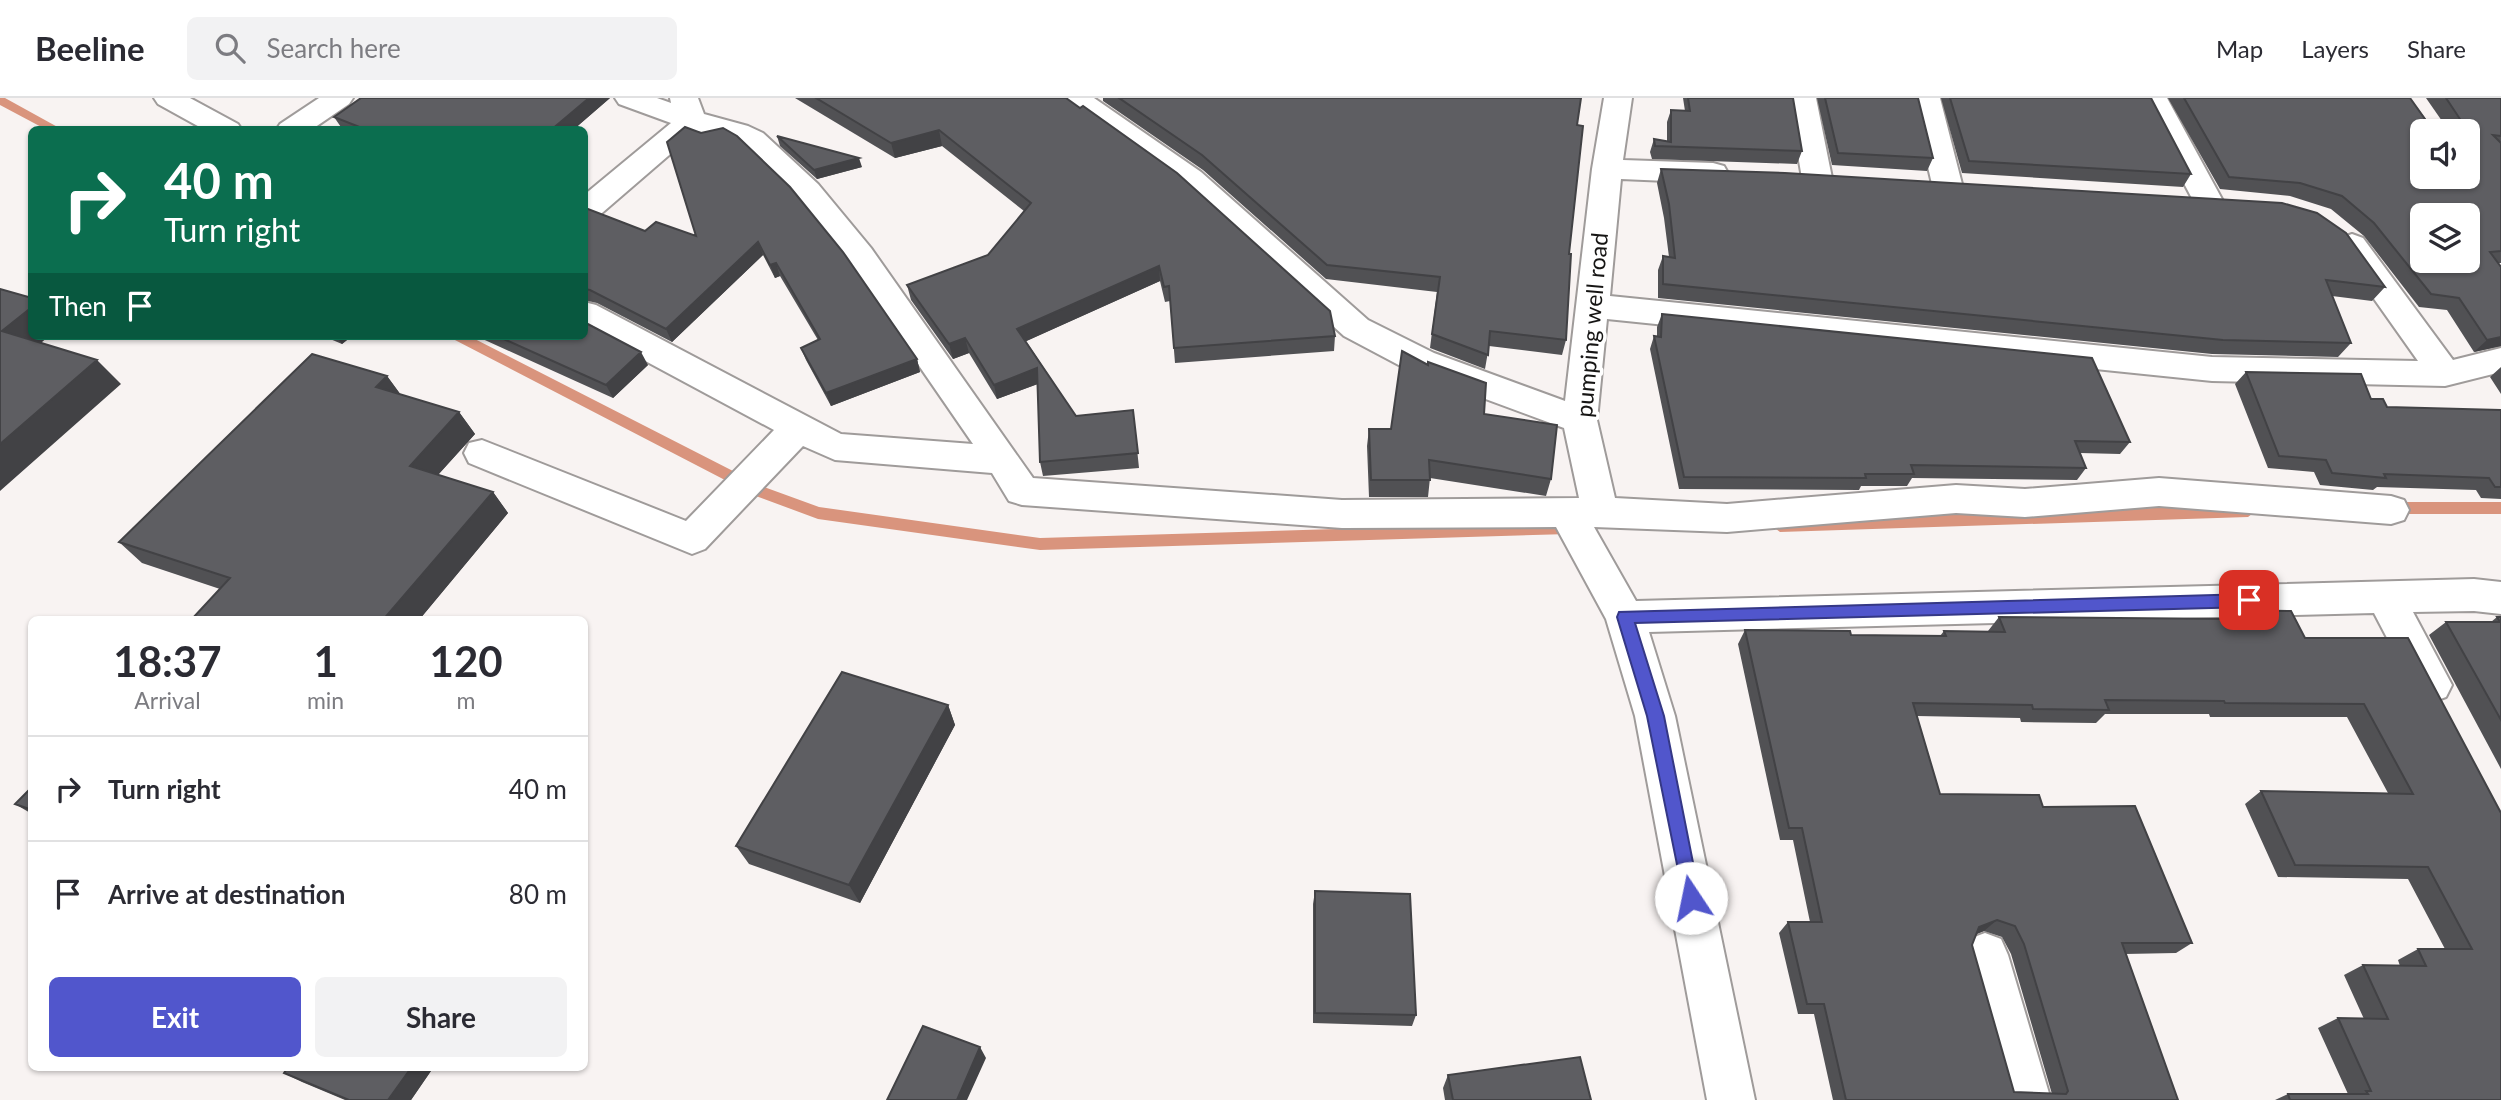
<!DOCTYPE html>
<style>
body{margin:0;font-family:Lato,sans-serif;background:#f2f2f3;color:#2b2b33;height:100vh;display:flex;flex-direction:column;font-size:26px;white-space:nowrap}
*{box-sizing:border-box;margin:0}
p{font-size:23px;color:#7c7c81}
.icon{flex:none;width:38px;height:38px;fill:none;stroke:currentColor;stroke-width:2;stroke-linecap:round;stroke-linejoin:round}
.map{position:relative;flex:1;overflow:hidden}
.details{position:absolute;left:28px;top:518px;width:560px;height:455px;display:flex;flex-direction:column;background:#fff;border-radius:10px;box-shadow:0 2px 5px #0004}
.details>*{flex:none}
.banner{position:absolute;left:28px;top:28px;width:560px;height:214px;border-radius:10px;box-shadow:0 2px 5px #0004;background:#0b6e4f;color:#fff;overflow:hidden}
.tools{position:absolute;left:2410px;top:21px;display:grid;gap:14px}
.tools a{display:grid;place-items:center;width:70px;height:70px;border-radius:10px;background:#fff;box-shadow:0 2px 5px #0004;font-size:35px}
.pin{position:absolute;display:grid;place-items:center;width:60px;height:60px;color:#fff;margin:-30px;border-radius:14px;box-shadow:0 4px 10px #0006}
.me{position:absolute;width:77px;margin:-38px;rotate:349deg;stroke-linejoin:round;filter:drop-shadow(0 0 5px #0008)}
.turn{display:flex;align-items:center;gap:24px;height:147px;padding:0 21px;font-size:32px}
.turn .icon{width:91px;height:91px;stroke-width:2.5}
.turn b{display:block;font-size:49px;line-height:60px}
.then{display:flex;align-items:center;height:66px;padding:0 21px;background:#0003;gap:14px;font-size:26px}
.eta{display:flex;justify-content:space-evenly;align-items:center;height:119px;text-align:center}
.eta b{font-size:42px;font-weight:700;line-height:49px}
.action{display:flex;gap:14px;margin-top:auto;padding:14px 21px}
.action a{flex:1;height:80px;border-radius:10px;background:#5156cc;color:#fff;font-size:28px;font-weight:700;line-height:80px;text-align:center}
.action a+a{background:#f2f2f3;color:#2b2b33}
ul{padding:0;list-style:none}
li{display:flex;align-items:center;gap:21px;height:105px;padding:0 21px;border-top:2px solid #e1e1e2}
li div{flex:1}
li b{display:block;font-size:26px}
li em{font-style:normal}
header{display:flex;align-items:center;gap:42px;box-sizing:border-box;height:98px;padding:0 35px;background:#fff;border-bottom:2px solid #e1e1e2}
header strong{font-size:33px}
nav{display:flex;gap:38px;margin-inline-start:auto;font-size:24px}
.search{width:490px;height:63px;background:#f2f2f3;display:flex;align-items:center;gap:18px;box-sizing:border-box;padding:0 24px;border-radius:10px;color:#7c7c81;font-size:26px}
.map>svg:first-child{display:block}
.lines{fill:none;stroke-linecap:round;stroke-linejoin:round}
.stream{fill:#d9947d;fill-rule:evenodd}
.minor-casing{stroke:#9f9b9a;stroke-width:4}
.minor{fill:#fff;fill-rule:evenodd}
.wall{fill:#515154;fill-rule:evenodd}
.shaded-wall{fill:#424245}
.building{fill:#5e5e62;stroke:#424245;stroke-width:2;fill-rule:evenodd}
.route{fill:#5156cc;stroke:#353885;stroke-width:2}
.labels{text-anchor:middle;dominant-baseline:central;stroke-width:7;stroke-linejoin:round;paint-order:stroke}
.street-label{font-size:23px;fill:#161514;stroke:#fff}
</style>
<header>
<strong>Beeline</strong>
<div class="search"><svg class="icon" aria-label="search" viewBox="0 0 24 24"><circle cx="10" cy="10" r="6"/><path d="M15 15l6 6"/></svg>Search here</div>
<nav><a>Map</a><a>Layers</a><a>Share</a></nav>
</header>
<div class="map">
<svg width="2501" height="1002" viewBox="0 0 2501 1002">
<rect width="100%" height="100%" fill="#f8f3f2"/>
<g class="lines">
<path class="stream" d="M0,0H5L63,32H47L0,7Z
M451,238H469L733,373L735,377L733,381H723L453,241Z
M761,388L819,409L1040,440L1569,424L1577,430L1569,436L1040,452L818,421L756,398L754,394Z
M2389,404H2501V416H2389L2381,410Z
M2248,407L2256,413L2248,419L1780,434L1772,428L1780,422Z"/>
<defs>
<path id="minor" d="M154,0H190L238,26L242,32H205L158,6Z
M319,0H353L349,6L311,32H276L280,26Z
M615,0H657L671,5L670,0H698L704,16L748,28L763,35L818,86L871,150L1033,380L1342,402L1579,400L1564,330L1410,273L1344,238L1179,88L1065,6L1061,0H1094L1201,74L1368,222L1434,255L1565,303L1592,71L1604,0H1632L1623,62L1713,65L1724,68L1728,75L1724,82L1713,85L1621,81L1610,198L2212,259L2418,263L2336,147L2341,140L2352,136L2363,140L2453,262L2501,250V274L2445,288L2212,283L1607,221L1597,322L1615,400L1727,406L1956,387L2025,391L2159,380L2391,398L2404,402L2409,412L2404,422L2391,426L2159,408L2025,419L1956,415L1727,434L1594,429L1636,503L2474,481L2501,484V516L2474,513L2413,514L2452,587L2446,599L2432,604L2418,599L2374,515L1649,534L1675,618L1755,1002H1707L1635,618L1606,521L1556,429L1342,430L1022,407L1009,403L992,375L835,362L803,348L705,451L692,456L469,365L464,355L469,345L482,342L686,423L774,332L584,230V204L596,207L841,336L973,346L849,166L796,100L743,49L728,40L697,33L595,121L584,124V97L671,25L619,6Z
M1788,0H1816L1832,80L1828,87L1817,90L1806,87L1802,80Z
M1912,0H1940L1962,86L1958,93L1947,96L1936,93L1932,86Z
M2139,0H2167L2223,103L2219,110L2208,113L2197,110Z
M1985,835L2001,841L2008,857L2051,1002H2003L1962,857L1969,841Z"/>
</defs>
<use href="#minor" class="minor-casing"/>
<use href="#minor" class="minor"/>
</g>
<path class="wall" d="M610,0L573,32H343L334,19Z
M795,0H1066L1335,238L1334,253L1175,265L1170,203L1165,204L1160,183L1026,243L1076,318L1133,312L1139,370L1043,378L1040,364L1038,286L997,301L969,255L953,261L911,202L907,187L988,157L1024,113L942,48L895,60Z
M1103,0H1581L1577,27L1569,156L1566,242L1562,257L1489,248L1485,271L1430,250L1437,194L1326,181L1203,72L1103,3Z
M1683,0H1793L1802,53L1797,66L1652,61L1650,54L1654,41L1667,44V24L1671,12L1685,13Z
M1817,0H1918L1933,60L1927,73L1832,67Z
M1941,0H2151L2191,76L2183,89L1962,75Z
M2168,0H2410L2431,28L2435,23H2442L2426,0H2501V165H2498L2501,169V248L2474,254L2447,212L2419,209L2364,138L2331,111L2290,98L2220,91Z
M777,38L862,69L817,81L780,48Z
M667,44L917,261L920,274L831,308L806,262L801,250L818,242L780,178L775,180L763,157L672,244L597,205L584,202V111L645,133L696,138Z
M1661,71L2385,189L2372,203L2332,198L2351,245L2338,259L2212,256L1658,200V172L1663,158L1669,159L1664,120L1657,85Z
M1662,216L2130,344L2120,356L2080,355L2086,370L2077,382L1912,380L1907,388H1861L1859,392L1679,391L1650,251L1654,238H1657V229Z
M323,238H352L342,246Z
M476,238H584L648,267L613,300Z
M2501,269V296L2490,279Z
M2246,274L2371,301L2387,309L2501,312V401L2481,400L2476,392L2377,389L2373,392L2320,387L2314,374L2268,370L2235,286Z
M387,278L401,297L459,314L475,336L438,377L493,394L508,415L419,522H191L220,491L142,465L119,444Z
M1484,316L1551,381L1546,398L1430,380L1428,399H1369L1367,348L1369,331H1391Z
M2229,512L2305,540L2501,715V1002H2275L2288,996H2348L2318,930L2338,920L2364,921L2344,877L2363,867L2400,868L2398,862L2418,851H2445L2408,781L2278,779L2245,706L2261,693L2388,695L2347,619H2210L2209,616H2105L2096,625L2021,624L2020,620L1917,618L1940,696L2043,709L2192,845L2176,855L2125,856L2178,1002H1833L1814,916H1798L1779,835L1788,824H1810L1793,742H1780L1738,546L1745,532L1851,537L1940,538L1944,533H1988L1999,519L2219,521ZM1984,833L2002,839L2011,856L2052,996L2014,994L1972,847L1976,836Z
M2497,519H2501V671L2429,537L2446,524H2491Z
M948,607L955,627L860,805L749,766L736,748Z
M32,689V716L15,706Z
M1315,793L1416,917L1412,928L1313,925V806Z
M277,970H433L411,1002H345L302,984L284,975L285,973Z
M1448,977L1591,1002H1445L1443,990Z"/>
<path class="shaded-wall" d="M589,0H610L573,32H551Z
M939,32L942,48L895,60L891,45Z
M859,60L862,69L817,81L814,72Z
M758,144L763,157L672,244L666,231Z
M776,165L780,178L775,180L770,167Z
M1159,168L1160,183L1020,246L1017,231Z
M32,209V238H49L27,257L2,233Z
M336,238H352L342,246Z
M2501,239V248L2474,254L2487,242Z
M965,240L969,255L953,261L949,246Z
M641,254L648,267L613,300L606,287Z
M917,261L920,274L831,308L826,295Z
M97,262L121,286L0,393V346Z
M1037,270L1040,285L997,301L994,287Z
M387,278L403,300L376,289Z
M459,314L475,336L426,390L410,368Z
M493,394L508,415L419,522H383Z
M948,607L955,627L860,805L849,787Z
M1997,822L1984,833L1967,840L1979,829Z
M980,949L986,960L967,1002H957Z
M411,970H433L411,1002H388Z"/>
<path class="building" d="M361,0H589L551,32H367L334,19Z
M816,0H1066L1080,10L1083,8L1177,75L1330,213L1335,238L1174,250L1169,188L1164,189L1159,168L1017,231L1076,318L1133,312L1138,355L1040,364L1037,270L994,287L965,240L949,246L907,187L988,157L1031,105L939,32L891,45Z
M1119,0H1581L1577,27L1583,28L1569,156H1571L1566,242L1490,233L1488,257L1432,236L1440,179L1327,167L1202,57Z
M1688,0H1793L1802,53L1655,48L1654,41L1671,44V12L1690,13Z
M1825,0H1918L1933,60L1838,55Z
M1950,0H2151L2191,76L1969,63Z
M2184,0H2410L2430,28H2434L2435,23H2458L2460,21L2446,0H2501V38L2493,37L2501,45V153L2490,154L2501,169V239L2487,242L2459,200L2431,196L2374,125L2342,98L2300,85L2229,79ZM2422,33H2468V79H2422ZM2422,117H2468V163H2422Z
M685,29L701,35L723,30L737,38L790,89L843,154L917,261L826,295L801,250L820,241L776,165L770,167L758,144L666,231L590,192L584,191V111H588L645,133L656,124L696,138L667,44Z
M777,38L859,60L814,72Z
M1661,71L1785,75L2282,105L2317,115L2346,135L2385,189L2326,182L2351,245L2223,242L1663,186V158L1675,160L1669,106Z
M0,191L32,200V209L2,233L97,262L0,346Z
M1662,216L2092,260L2130,344L2075,343L2086,370L1911,367L1914,376H1865L1866,380L1684,379L1654,238L1661,239Z
M584,224L641,254L606,287L497,238H584Z
M1402,253L1428,267V264L1486,285L1484,316L1557,327L1551,381L1429,362L1430,382H1371L1369,331H1391Z
M312,256L387,278L376,289L459,314L410,368L493,394L383,522H191L230,480L119,444Z
M2246,274L2361,276L2371,301H2383L2387,309L2501,312V389H2495L2489,380L2384,376L2386,380L2332,375L2326,362L2279,358Z
M2229,512L2291,513L2305,540H2408L2501,715V1002H2290L2288,996H2368L2366,993H2371L2338,920L2388,921L2363,867L2426,868L2418,851H2472L2428,769L2295,767L2261,693L2413,696L2364,606L2225,605L2224,603L2105,602L2109,612L2033,611L2032,607L1913,605L1940,696L2039,697L2043,709L2135,708L2192,845H2122L2178,1002H1846L1824,906H1807L1788,824H1822L1802,730H1789L1745,532L1850,533L1851,537L1946,538L1944,533L2005,534L1999,519L2233,521ZM1997,822L2015,828L2024,846L2068,993L2066,996L2014,994L1972,847L1979,829Z
M2497,519H2501V622L2446,524H2500Z
M842,574L948,607L849,787L736,748Z
M32,689V712L15,706Z
M1315,793L1410,796L1416,917L1315,915Z
M923,928L980,949L957,1002H887Z
M1580,959L1591,1002H1453L1448,977Z
M281,970H411L388,1002H349L284,975L286,972Z"/>
<path class="route" d="M2249,496L2257,502L2249,509L1635,525L1664,618L1700,800L1698,806L1691,809L1685,806L1647,618L1617,519L1619,514Z"/>
<g class="labels">
<g class="street-label">
<text transform="translate(1591 227) rotate(-85)">pumping well road</text>
</g>
</g>
</svg>
<div class="tools">
<a><svg class="icon" aria-label="sound" viewBox="0 0 24 24"><path d="M4 9h4l5-4v14l-5-4H4zM17 9q2 3 0 6"/></svg></a>
<a><svg class="icon" aria-label="layers" viewBox="0 0 24 24"><path d="M12 4l9 5-9 5-9-5zM3 14l9 5 9-5"/></svg></a>
</div>
<div class="pin" style="left:2249px;top:502px;background:#d93025"><svg class="icon" aria-label="arrive" viewBox="0 0 24 24"><path d="M6 21V4h12l-3 4 3 4H6"/></svg></div>
<svg class="me" style="left:1691px;top:800px" viewBox="-20 -20 40 40"><circle r="19" fill="#fff"/><path d="M0-13L10 11 0 6-10 11z" fill="#5156cc"/></svg>
<div class="banner">
<div class="turn"><svg class="icon" aria-label="right" viewBox="0 0 24 24"><path d="M7 20v-9h11M14 6l5 5-5 5"/></svg><div><b>40 m</b>Turn right</div></div>
<div class="then">Then<svg class="icon" aria-label="arrive" viewBox="0 0 24 24"><path d="M6 21V4h12l-3 4 3 4H6"/></svg></div>
</div>
<section class="details">
<div class="eta">
<div><b>18:37</b><p>Arrival</p></div>
<div><b>1</b><p>min</p></div>
<div><b>120</b><p>m</p></div>
</div>
<ul>
<li><svg class="icon" aria-label="right" viewBox="0 0 24 24"><path d="M7 20v-9h11M14 6l5 5-5 5"/></svg><div><b>Turn right</b></div><em>40 m</em></li>
<li><svg class="icon" aria-label="arrive" viewBox="0 0 24 24"><path d="M6 21V4h12l-3 4 3 4H6"/></svg><div><b>Arrive at destination</b></div><em>80 m</em></li>
</ul>
<div class="action"><a>Exit</a><a>Share</a></div>
</section>
</div>
